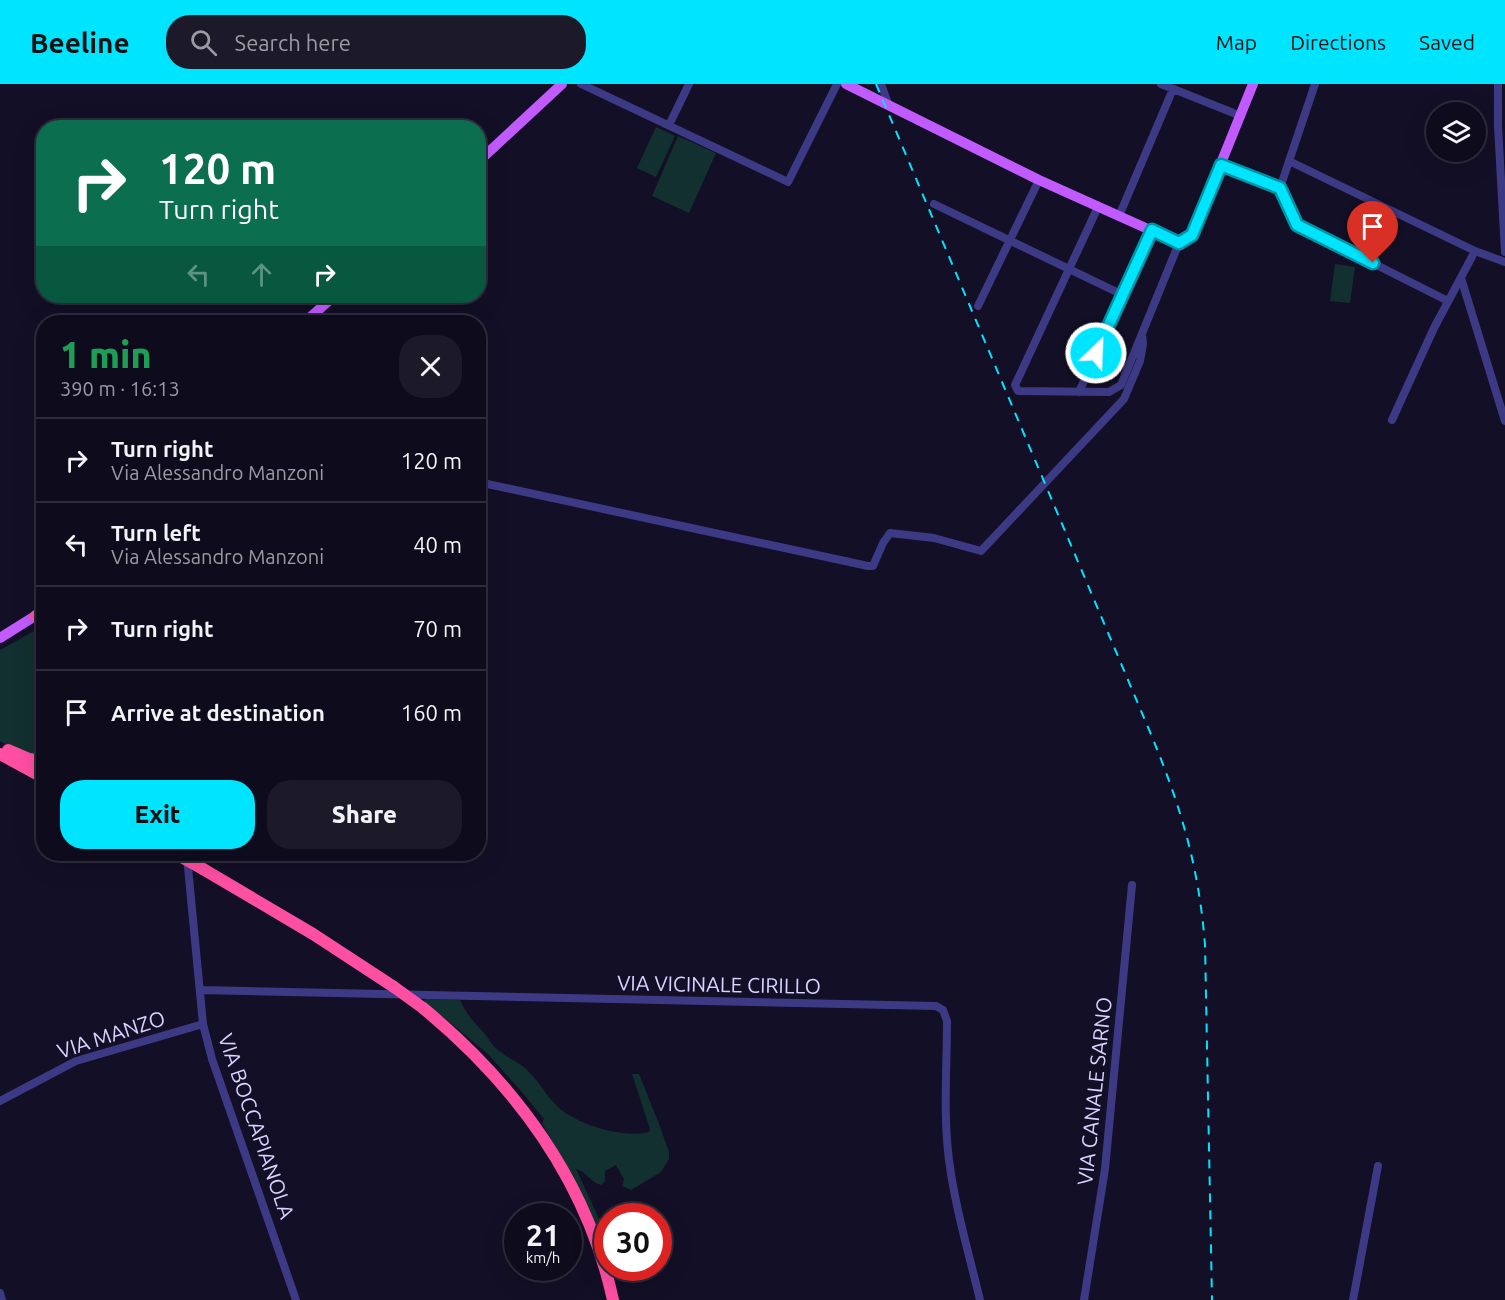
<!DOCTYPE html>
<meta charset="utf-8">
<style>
body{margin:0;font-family:Ubuntu,sans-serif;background:#1c1929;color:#f1f3f6;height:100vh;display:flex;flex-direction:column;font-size:22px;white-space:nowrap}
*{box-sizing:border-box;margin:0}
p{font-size:20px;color:#9b9ba3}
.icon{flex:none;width:33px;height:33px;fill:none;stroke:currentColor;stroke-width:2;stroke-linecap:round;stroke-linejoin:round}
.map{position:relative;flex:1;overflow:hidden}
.panel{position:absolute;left:36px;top:231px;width:450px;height:546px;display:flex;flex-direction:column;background:#0e0b1c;border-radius:24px;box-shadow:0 6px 24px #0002,0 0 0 2px #2e2b3b}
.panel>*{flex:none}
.guide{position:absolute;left:36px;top:36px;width:450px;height:183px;border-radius:24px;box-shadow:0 6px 24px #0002,0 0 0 2px #2e2b3b;background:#0b6e4f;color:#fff;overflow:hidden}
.buttons{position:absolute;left:1426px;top:18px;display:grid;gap:12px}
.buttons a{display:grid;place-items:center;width:60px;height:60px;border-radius:50%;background:#0e0b1c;box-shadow:0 6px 24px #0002,0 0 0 2px #2e2b3b;font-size:30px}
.speed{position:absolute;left:504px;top:1119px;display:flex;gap:12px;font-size:30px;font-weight:700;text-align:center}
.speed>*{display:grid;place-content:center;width:78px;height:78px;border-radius:50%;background:#0e0b1c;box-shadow:0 6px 24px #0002,0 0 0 2px #2e2b3b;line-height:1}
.speed small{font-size:15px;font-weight:400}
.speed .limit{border:9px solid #d22;background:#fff;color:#111}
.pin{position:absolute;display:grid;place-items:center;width:51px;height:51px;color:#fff;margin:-62px -26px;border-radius:50% 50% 50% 0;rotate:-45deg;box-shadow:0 0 6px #0007}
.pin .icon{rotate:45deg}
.me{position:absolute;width:66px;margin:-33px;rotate:24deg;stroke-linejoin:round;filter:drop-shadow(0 0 4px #0008)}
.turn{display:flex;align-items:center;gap:21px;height:126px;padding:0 24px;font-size:27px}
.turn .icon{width:78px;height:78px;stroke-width:2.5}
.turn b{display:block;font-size:42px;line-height:51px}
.lanes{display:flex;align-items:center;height:57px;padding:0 24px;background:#0003;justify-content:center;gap:30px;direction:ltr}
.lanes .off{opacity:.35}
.round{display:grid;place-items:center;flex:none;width:63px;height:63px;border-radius:24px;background:#1c1929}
.headline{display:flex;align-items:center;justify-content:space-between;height:102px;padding:0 24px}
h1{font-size:36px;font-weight:800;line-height:45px;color:#1e9e55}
.action{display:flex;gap:12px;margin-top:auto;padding:12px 24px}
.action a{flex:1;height:69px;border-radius:24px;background:#00e5ff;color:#111;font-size:24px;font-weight:800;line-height:69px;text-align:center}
.action a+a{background:#1c1929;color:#f1f3f6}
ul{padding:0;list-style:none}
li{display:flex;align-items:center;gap:18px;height:84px;padding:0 24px;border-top:2px solid #2e2b3b}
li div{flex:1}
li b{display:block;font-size:22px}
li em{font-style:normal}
header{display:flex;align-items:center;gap:36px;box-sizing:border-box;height:84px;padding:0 30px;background:#00e5ff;color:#111}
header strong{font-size:28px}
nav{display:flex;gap:33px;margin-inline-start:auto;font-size:21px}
.search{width:420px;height:54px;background:#1c1929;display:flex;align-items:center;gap:15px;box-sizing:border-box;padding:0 21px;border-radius:24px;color:#9b9ba3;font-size:22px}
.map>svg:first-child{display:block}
.green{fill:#12302f}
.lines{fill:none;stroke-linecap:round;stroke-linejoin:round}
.minor{stroke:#3d3a85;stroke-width:8}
.major{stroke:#c25bff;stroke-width:10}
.highway{stroke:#ff4fa3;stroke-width:12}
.rail{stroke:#00e5ff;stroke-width:2;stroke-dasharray:9 8;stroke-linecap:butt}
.highway-bridge{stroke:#ff4fa3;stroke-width:12}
.route-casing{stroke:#0095a6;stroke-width:15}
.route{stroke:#00e5ff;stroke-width:10}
.labels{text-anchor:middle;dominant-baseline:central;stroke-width:6;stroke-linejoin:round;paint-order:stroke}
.street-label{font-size:21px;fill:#d9d4ff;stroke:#130f26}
</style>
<header>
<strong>Beeline</strong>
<div class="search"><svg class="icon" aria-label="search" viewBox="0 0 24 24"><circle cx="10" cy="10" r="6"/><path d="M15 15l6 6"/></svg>Search here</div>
<nav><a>Map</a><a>Directions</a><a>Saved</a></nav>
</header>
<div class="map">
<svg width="1505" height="1216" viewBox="0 0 1505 1216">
<rect width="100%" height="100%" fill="#130f26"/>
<path class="green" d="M656,43L675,52L656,93L637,84Z
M678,52L716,69L689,129L652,112Z
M1335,180L1355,183L1350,219L1330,217Z
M43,542V673L18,667L0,657V566Z
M425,915L460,916C466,930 475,939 484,949C490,956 492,962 499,967C508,974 521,979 529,988C540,999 547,1013 558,1023C576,1040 624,1055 649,1048L650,1045L632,990H639L659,1040L669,1068V1075L661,1088L631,1106L622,1102L624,1095L616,1081L605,1087V1097L601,1101C591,1099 586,1087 576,1085L607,1152V1156L603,1161L588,1123L542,1039L544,1035L521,1007L488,970L424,917Z"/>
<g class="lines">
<path class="minor" d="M581,0L788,98L837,0
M881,0L889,22
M1161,0L1241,32
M1315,0L1280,104L1297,141L1448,217
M1498,0V42L1505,168
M671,37L689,0
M1289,77L1475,167L1505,178
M1221,81L1280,104
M934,120L1123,211
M1098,123L1015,301L1018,307L1109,308L1121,301L1179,159
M1119,132L1173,5
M1461,194L1505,337
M978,222L1039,96
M1079,308L1152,146
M1392,336L1434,244L1475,167
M478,398L868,482H873L883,459L890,449L934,454L981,467L1124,315L1140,277L1143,260L1142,250
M187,773L203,940L212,975L296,1216
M200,906L936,922L943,926L947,937C947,983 943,1030 949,1076C955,1123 969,1170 980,1216
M0,1017L76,977L203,940
M0,1209L2,1216
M1084,1216L1105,1085L1132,801
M1353,1216L1378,1082"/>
<path class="major" d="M846,0L1039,96L1179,159L1192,151L1253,0
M478,78L562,0
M305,238L334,212
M0,554L43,527"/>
<path class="highway" d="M36,532L44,533
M8,666L29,675L44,677
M0,670L44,694
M203,785L313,850L394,903
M423,924C515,1000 587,1097 613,1216"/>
<path class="rail" d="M876,0L1150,648C1180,720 1199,782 1205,861L1212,1216"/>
<path class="highway-bridge" d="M176,770L203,785
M394,903L423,924"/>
</g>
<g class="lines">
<defs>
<path id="route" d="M1096,269L1152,146L1179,159L1192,151L1221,81L1280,104L1297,141L1373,179"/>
</defs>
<use href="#route" class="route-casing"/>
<use href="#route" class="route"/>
</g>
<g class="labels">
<g class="street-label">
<text transform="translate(719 900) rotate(1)">VIA VICINALE CIRILLO</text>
<text transform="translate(111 950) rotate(-18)">VIA MANZO</text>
<text transform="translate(1094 1007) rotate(-84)">VIA CANALE SARNO</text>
<text transform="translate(257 1042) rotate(71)">VIA BOCCAPIANOLA</text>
</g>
</g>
</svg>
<div class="buttons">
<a><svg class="icon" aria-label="layers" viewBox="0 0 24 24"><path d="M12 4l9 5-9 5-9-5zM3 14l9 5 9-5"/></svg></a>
</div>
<div class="speed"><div>21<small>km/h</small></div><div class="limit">30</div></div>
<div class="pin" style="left:1373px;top:179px;background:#d93025"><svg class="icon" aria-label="arrive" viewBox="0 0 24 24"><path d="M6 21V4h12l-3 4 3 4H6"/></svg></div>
<svg class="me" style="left:1096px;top:269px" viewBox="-20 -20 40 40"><circle r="17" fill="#00e5ff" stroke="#fff" stroke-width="3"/><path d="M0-11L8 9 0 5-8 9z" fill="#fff"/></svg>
<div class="guide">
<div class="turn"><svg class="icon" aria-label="right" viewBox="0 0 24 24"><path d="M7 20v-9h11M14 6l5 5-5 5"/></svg><div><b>120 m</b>Turn right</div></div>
<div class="lanes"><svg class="icon off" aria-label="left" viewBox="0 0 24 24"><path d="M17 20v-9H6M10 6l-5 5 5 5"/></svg><svg class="icon off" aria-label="ahead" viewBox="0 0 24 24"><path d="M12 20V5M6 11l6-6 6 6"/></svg><svg class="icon" aria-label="right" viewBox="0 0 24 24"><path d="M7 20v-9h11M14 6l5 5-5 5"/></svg></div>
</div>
<section class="panel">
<div class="headline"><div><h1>1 min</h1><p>390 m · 16:13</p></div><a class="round"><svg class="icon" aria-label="close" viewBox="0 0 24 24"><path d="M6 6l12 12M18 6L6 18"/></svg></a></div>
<ul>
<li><svg class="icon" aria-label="right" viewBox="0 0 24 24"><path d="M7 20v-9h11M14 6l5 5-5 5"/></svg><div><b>Turn right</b><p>Via Alessandro Manzoni</p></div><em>120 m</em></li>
<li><svg class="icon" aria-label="left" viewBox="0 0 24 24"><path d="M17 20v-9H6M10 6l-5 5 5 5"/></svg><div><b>Turn left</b><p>Via Alessandro Manzoni</p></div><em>40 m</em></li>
<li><svg class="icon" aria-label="right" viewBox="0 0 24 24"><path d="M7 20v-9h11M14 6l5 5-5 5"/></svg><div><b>Turn right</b></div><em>70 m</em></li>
<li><svg class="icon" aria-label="arrive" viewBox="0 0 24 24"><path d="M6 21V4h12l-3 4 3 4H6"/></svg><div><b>Arrive at destination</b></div><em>160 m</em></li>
</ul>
<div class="action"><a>Exit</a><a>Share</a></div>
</section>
</div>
